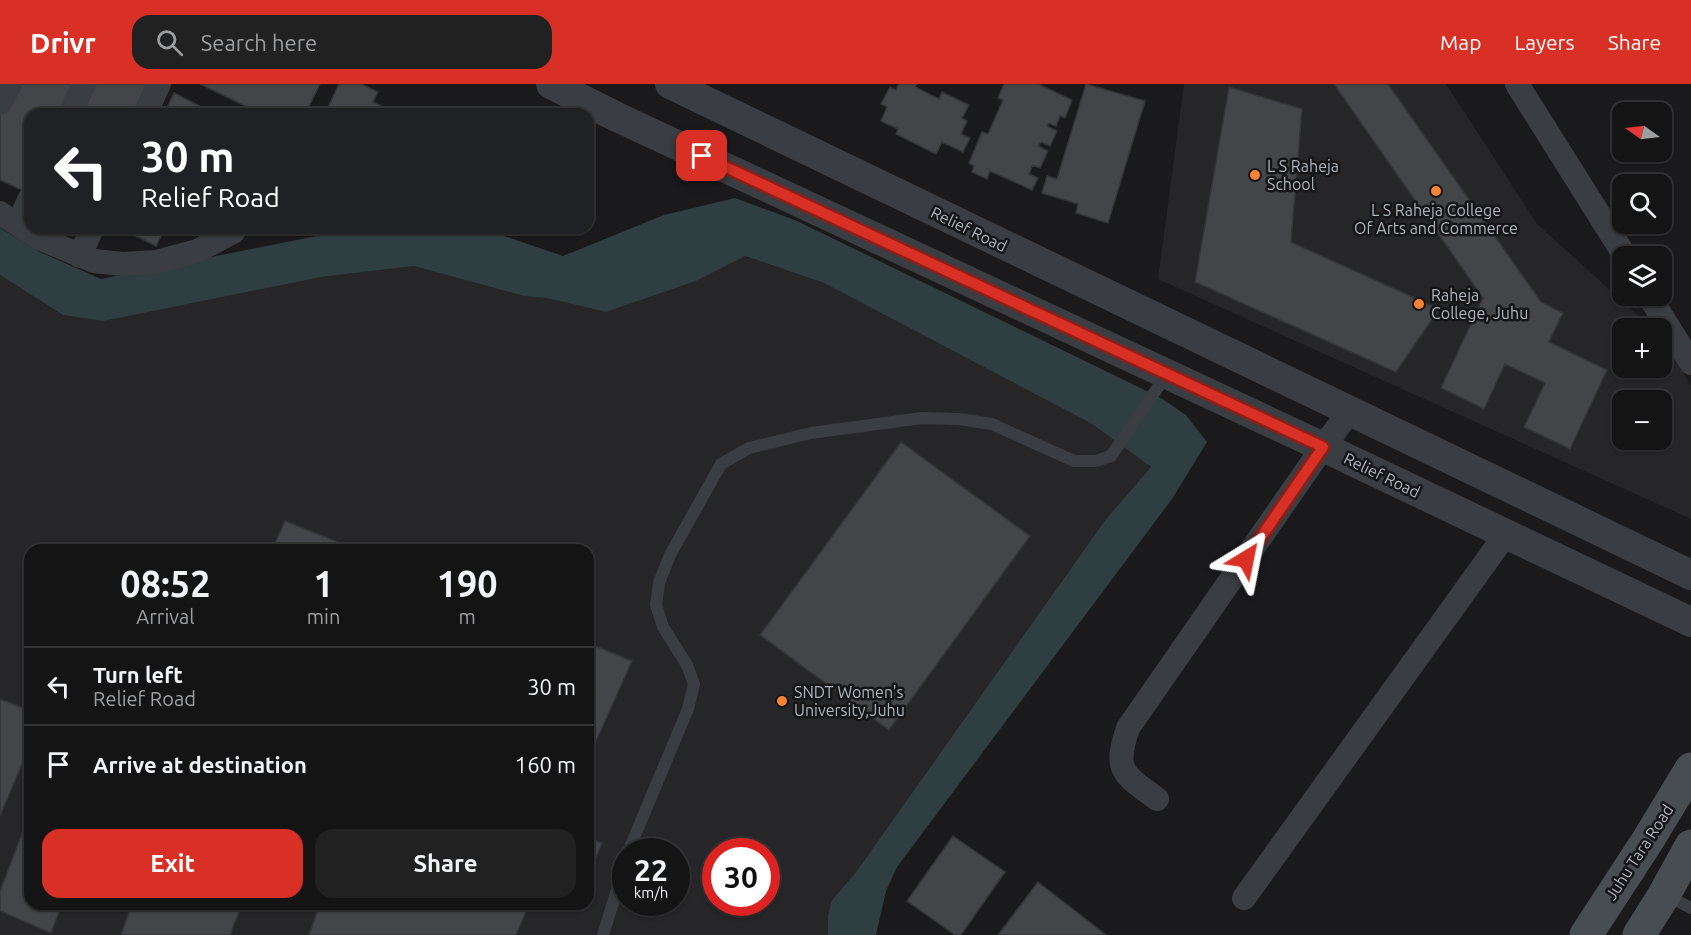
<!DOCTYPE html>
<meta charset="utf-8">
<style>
body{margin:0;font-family:Ubuntu,sans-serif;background:#212122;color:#f1f3f6;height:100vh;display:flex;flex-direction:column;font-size:22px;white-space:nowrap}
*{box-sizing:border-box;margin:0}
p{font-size:20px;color:#9d9ea0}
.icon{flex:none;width:33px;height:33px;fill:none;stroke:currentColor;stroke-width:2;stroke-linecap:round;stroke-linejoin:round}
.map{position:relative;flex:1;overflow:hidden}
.details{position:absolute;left:24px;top:460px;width:570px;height:366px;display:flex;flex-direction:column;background:#141415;border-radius:18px;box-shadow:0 2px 4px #0004,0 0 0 2px #333334}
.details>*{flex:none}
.guide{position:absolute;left:24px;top:24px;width:570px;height:126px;border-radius:18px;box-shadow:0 2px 4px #0004,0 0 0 2px #333334;background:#202124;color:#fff;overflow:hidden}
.needle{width:39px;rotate:284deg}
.controls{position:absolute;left:1612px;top:18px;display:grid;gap:12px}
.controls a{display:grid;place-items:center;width:60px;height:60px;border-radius:12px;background:#141415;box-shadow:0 2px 4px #0004,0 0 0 2px #333334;font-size:30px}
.speed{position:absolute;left:612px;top:754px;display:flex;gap:12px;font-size:30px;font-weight:700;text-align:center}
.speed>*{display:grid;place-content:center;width:78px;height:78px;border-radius:50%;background:#141415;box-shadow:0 2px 4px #0004,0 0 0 2px #333334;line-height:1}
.speed small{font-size:15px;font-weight:400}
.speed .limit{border:9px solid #d22;background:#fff;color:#111}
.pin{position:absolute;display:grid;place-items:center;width:51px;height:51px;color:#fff;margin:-26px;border-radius:12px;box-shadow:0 3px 9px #0006}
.me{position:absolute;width:66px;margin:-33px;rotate:35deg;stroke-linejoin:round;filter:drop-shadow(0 0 4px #0008)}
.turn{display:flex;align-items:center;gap:21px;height:126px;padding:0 18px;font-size:27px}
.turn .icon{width:78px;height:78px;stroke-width:2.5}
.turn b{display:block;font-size:42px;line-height:51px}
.eta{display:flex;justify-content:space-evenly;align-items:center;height:102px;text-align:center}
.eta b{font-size:36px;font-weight:700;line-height:42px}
.button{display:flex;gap:12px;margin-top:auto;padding:12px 18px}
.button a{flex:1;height:69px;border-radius:18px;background:#d93025;color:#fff;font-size:24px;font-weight:700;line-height:69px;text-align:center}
.button a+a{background:#212122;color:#f1f3f6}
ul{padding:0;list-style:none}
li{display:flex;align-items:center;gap:18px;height:78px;padding:0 18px;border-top:2px solid #333334}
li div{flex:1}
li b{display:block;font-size:22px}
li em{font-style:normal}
header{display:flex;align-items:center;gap:36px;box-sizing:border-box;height:84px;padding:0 30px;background:#d93025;color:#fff}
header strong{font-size:28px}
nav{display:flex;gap:33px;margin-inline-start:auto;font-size:21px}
.search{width:420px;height:54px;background:#212122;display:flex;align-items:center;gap:15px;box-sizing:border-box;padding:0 21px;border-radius:18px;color:#9d9ea0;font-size:22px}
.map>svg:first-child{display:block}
.built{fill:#262629;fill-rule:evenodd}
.water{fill:#2f3e41}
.building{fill:#444549;stroke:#343538;stroke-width:1.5}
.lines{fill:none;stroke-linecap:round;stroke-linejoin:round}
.service{stroke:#3a3d41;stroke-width:12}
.minor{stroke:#3a3d41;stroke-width:24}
.tertiary{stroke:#3a3d41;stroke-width:30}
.secondary{stroke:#484d51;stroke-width:33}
.route-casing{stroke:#8d1f18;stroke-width:15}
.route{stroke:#d93025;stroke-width:10}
.poi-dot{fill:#f98335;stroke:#151517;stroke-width:2}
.labels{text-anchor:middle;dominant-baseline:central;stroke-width:5;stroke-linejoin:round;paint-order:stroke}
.poi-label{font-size:16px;fill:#acb5bc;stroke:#151517;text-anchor:start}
.street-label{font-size:16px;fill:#acb5bc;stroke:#151517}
</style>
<header>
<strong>Drivr</strong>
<div class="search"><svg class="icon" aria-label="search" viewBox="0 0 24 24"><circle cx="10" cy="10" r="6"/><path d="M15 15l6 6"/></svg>Search here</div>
<nav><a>Map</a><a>Layers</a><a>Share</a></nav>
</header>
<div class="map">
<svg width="1691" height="851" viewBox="0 0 1691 851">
<rect width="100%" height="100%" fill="#1a1a1c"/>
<path class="built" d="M1184,0H1446L1537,140L1652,244H1623V284H1662V253L1691,302V435L1158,195ZM1623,316H1662V356H1623Z
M744,172L824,199L1092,340L1151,383L1106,435L856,788L832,816L828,831V851H0V191L63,231L321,193L414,182L524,212L547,214L606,228L696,197ZM30,466H588V820H30ZM626,768H676V819H626ZM716,768H766V819H716Z"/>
<path class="water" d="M735,114L797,137L1161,314L1186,331L1207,358L1172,415L897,783L886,807L876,851H828V831L832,816L856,788L1106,435L1151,383L1092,340L824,199L745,172L696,197L606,228L547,214L524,212L414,182L321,193L103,237L63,231L0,191V144L40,168L101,195L357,144L484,145L563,172L664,131Z"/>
<path class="building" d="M15,0H73L59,30H30V93L24,107L0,96V32Z
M93,0H152L138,30H79Z
M200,0H320L305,30H262Z
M339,0H361L378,8L373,18L397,30H325Z
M899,0H917L915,3L939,15L942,8L969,21L962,34L967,37L961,50L970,54L963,68L942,58L936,70L896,50L898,45L881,37L887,23L881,20L890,3L896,6Z
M1004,0H1038L1072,16L1065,34L1060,32L1056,42L1049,39L1047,42L1057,47L1050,62L1041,58L1038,62L1048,67L1040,84L1033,81L1029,90L1038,94L1032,106L990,87L987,95L972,88L974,82L969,79L982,48L988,50L1003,16L998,14Z
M1086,0L1145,17L1108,139L1076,129L1078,120L1042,109L1047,92L1057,95Z
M1334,0H1388L1541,218L1563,229L1549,258L1607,286L1570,365L1524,343L1545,299L1505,280L1484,325L1441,304L1483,214Z
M1229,3L1302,25L1291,158L1439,225L1396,288L1195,198Z
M174,9L215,30H164Z
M120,144H165L156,162Z
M901,358L1030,452L889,646L760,551Z
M285,437L358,466H272Z
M588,559L632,577L588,675Z
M0,615L30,627V661L0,732Z
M26,739L30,740V820H62L51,849L0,827V807Z
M953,752L1005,788L961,851H955L907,817Z
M588,754L602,759L588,792Z
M1038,798L1106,851H998Z
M132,820H242L230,851H121Z
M320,820H529L516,851H309Z"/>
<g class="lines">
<path class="service" d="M628,768L688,625L694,600L687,581L663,543L656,521L659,499L670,471L721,380L749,364L811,349L922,334L959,335L992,340L1074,377H1096L1111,372L1167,290
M1665,811L1691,824
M603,851L626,777"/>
<path class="minor" d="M1517,0L1625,172
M0,19L10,0
M70,30L84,0
M145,30L159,0
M0,129L39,154L94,177L123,180L156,178L197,167L233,148L236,144
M18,140L30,114
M80,172L92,144
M1649,212L1691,279
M1157,715C1124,690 1113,688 1128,644L1323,363L1350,327
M1244,814L1506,450"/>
<path class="tertiary" d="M551,0L617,33L1323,363L1691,538
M670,0L1691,491"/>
<path class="secondary" d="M1586,851L1648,756L1691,685
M1639,851L1664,811L1691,762"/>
</g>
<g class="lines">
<defs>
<path id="route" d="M702,72L1323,363L1246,475"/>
</defs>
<use href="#route" class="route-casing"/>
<use href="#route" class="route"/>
</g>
<g class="poi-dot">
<circle cx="1255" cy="91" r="6"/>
<circle cx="1436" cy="107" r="6"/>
<circle cx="1419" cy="220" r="6"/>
<circle cx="782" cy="617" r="6"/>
</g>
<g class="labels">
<g class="poi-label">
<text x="1267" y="82">L S Raheja<tspan x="1267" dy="18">School</tspan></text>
<text x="1436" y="126" text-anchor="middle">L S Raheja College<tspan x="1436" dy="18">Of Arts and Commerce</tspan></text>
<text x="1431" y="211">Raheja<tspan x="1431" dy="18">College, Juhu</tspan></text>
<text x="794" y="608">SNDT Women's<tspan x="794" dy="18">University,Juhu</tspan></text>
</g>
<g class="street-label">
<text transform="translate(969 145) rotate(26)">Relief Road</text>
<text transform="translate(1382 391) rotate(26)">Relief Road</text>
<text transform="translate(1639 768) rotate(-57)">Juhu Tara Road</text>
</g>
</g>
</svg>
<div class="controls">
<a><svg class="needle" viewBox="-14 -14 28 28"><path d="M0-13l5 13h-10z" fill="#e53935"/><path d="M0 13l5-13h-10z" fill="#9d9ea0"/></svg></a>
<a><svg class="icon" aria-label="search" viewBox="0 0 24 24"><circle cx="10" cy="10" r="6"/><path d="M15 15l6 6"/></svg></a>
<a><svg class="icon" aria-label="layers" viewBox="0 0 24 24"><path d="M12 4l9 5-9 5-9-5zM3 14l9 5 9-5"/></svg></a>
<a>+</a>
<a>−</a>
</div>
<div class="speed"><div>22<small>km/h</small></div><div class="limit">30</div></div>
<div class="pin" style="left:702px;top:72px;background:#d93025"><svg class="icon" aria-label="arrive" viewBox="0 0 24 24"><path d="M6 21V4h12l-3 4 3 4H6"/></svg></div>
<svg class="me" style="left:1246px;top:475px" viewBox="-20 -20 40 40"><path d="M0-17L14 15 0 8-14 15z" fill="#d93025" stroke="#fff" stroke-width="4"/></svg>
<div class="guide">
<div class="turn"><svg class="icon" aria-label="left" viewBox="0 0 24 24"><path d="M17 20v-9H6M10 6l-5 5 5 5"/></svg><div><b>30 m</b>Relief Road</div></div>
</div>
<section class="details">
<div class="eta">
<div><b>08:52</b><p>Arrival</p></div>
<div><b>1</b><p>min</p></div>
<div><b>190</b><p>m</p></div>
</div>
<ul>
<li><svg class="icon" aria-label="left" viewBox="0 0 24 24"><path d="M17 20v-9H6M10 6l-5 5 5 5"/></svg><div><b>Turn left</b><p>Relief Road</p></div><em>30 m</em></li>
<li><svg class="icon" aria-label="arrive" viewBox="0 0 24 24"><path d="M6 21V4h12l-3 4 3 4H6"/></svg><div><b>Arrive at destination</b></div><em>160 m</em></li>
</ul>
<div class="button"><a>Exit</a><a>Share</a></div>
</section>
</div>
